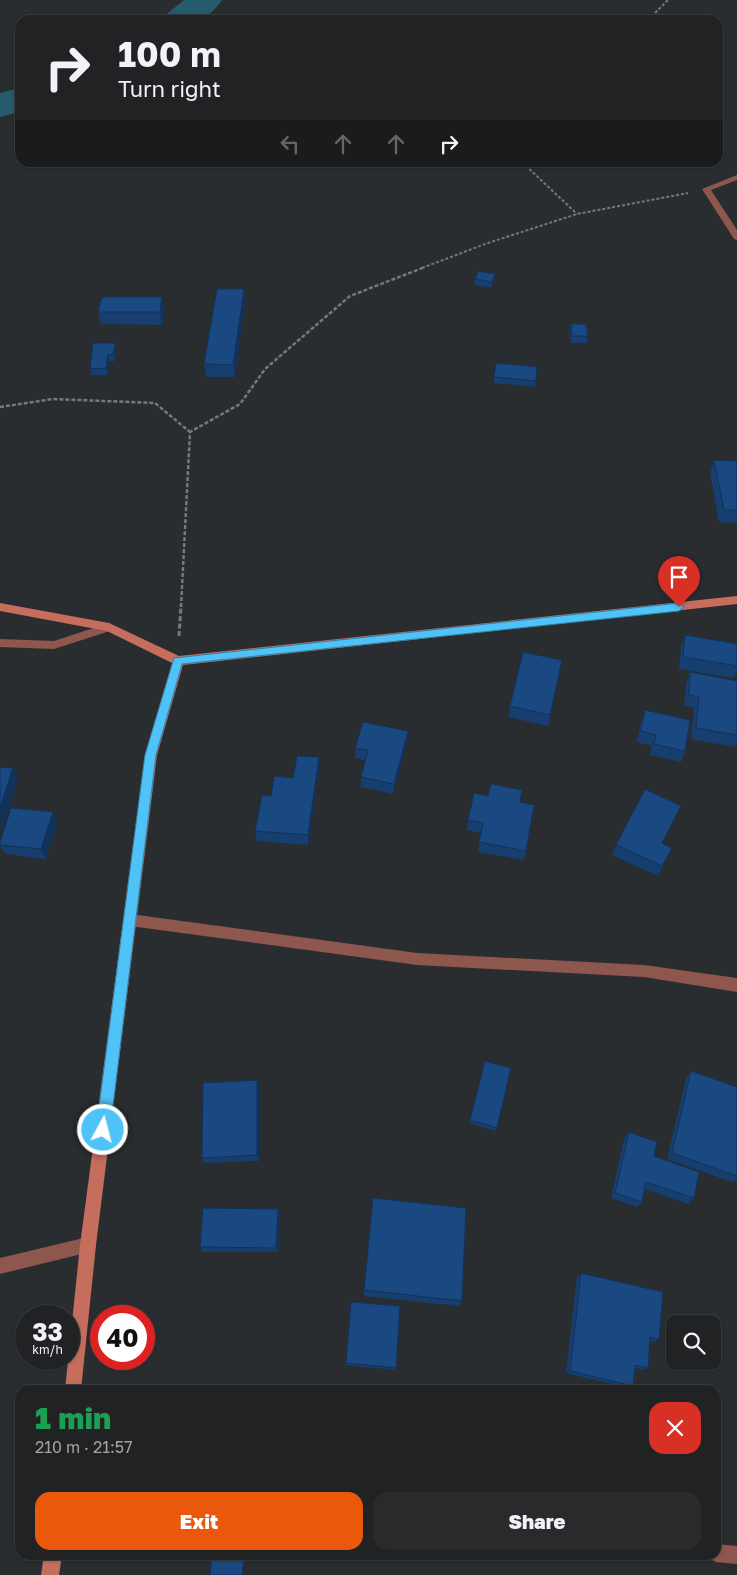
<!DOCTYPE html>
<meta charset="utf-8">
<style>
body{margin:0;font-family:"Golos Text",sans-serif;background:#282a2c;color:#f1f3f6;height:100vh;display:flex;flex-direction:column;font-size:19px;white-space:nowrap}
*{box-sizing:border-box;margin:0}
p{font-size:16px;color:#a2a4a6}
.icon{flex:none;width:28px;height:28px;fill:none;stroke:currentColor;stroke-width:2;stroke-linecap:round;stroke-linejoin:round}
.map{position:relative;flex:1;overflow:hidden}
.details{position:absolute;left:15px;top:1385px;width:706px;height:175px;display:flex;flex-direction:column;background:#202224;border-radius:15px;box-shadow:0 1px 4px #0004,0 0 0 1px #3d3f41}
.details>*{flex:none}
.top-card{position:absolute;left:15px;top:15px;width:708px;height:152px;border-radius:15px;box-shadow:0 1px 4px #0004,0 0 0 1px #3d3f41;background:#202224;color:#f1f3f6;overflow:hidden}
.tools{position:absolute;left:666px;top:1315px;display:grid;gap:10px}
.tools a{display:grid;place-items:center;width:55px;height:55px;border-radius:10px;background:#202224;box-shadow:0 1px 4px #0004,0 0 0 1px #3d3f41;font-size:25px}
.speed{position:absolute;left:15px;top:1305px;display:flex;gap:10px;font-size:25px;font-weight:700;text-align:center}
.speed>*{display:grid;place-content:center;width:65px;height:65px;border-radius:50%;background:#202224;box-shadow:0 1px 4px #0004,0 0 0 1px #3d3f41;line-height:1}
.speed small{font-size:12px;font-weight:400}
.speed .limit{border:8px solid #d22;background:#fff;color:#111}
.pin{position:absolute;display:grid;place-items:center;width:42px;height:42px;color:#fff;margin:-51px -21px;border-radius:50% 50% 50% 0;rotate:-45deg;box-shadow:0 0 5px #0007}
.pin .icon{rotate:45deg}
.me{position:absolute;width:55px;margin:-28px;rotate:7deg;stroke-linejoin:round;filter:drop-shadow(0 0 4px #0008)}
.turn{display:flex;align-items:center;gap:18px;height:105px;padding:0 20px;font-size:22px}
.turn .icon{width:65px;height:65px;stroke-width:2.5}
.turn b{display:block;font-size:35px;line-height:42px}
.lanes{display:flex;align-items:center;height:48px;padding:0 20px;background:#0003;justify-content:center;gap:25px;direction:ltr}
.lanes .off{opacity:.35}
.round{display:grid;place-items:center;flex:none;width:52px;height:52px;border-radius:15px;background:#282a2c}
.headline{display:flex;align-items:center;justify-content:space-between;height:85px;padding:0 20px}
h1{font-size:30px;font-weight:800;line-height:38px;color:#1e9e55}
.cta{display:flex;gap:10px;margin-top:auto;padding:10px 20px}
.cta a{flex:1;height:58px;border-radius:15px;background:#ea580c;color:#fff;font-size:20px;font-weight:800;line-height:58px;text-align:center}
.cta a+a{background:#282a2c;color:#f1f3f6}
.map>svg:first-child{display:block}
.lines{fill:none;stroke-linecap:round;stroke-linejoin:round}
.river{fill:#245b6d;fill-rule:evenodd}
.path-far2{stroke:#76787b;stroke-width:2;stroke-dasharray:3 2;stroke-linecap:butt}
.path-far1{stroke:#76787b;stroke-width:2.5;stroke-dasharray:4 2;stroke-linecap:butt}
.path{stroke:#76787b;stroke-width:3;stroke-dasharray:5 2.5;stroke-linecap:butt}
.street{fill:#8e574d;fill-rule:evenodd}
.secondary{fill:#c56e5e;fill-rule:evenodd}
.wall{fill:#163e6e}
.shaded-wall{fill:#12325a}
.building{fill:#1a4880;stroke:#12325a}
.route{fill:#4fc3f7;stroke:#337fa1}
</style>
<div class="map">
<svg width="737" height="1575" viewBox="0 0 737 1575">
<rect width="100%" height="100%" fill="#2a2d30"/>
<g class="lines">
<path class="river" d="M184,0H222C204,26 190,20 162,20L168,13Z
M20,88V112L0,117V93Z"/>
<path class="path-far2" d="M648,20L668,0
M522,162L577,214
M422,268L485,244L577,214L688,193"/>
<path class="path-far1" d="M0,407L53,399L155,403L190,432
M181,607L190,432L240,404L265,369L350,296L425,267"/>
<path class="path" d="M179,636L181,605"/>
<path class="street" d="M737,175V180L711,190L737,230V240L734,239L702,189Z
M109,623L115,627L113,630L54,649L0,647V639L54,641Z
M130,914L417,953L644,965L737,978V992L644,977L417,965L130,926L125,924L123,920L125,916Z
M88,1237L94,1239L96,1245L94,1251L0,1274V1258Z
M716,1544L737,1546V1564L716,1562L710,1559L708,1555H716Z"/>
<path class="secondary" d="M737,596V604L183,665L157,755L96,1245L81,1390H65L80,1245L145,755L172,663L107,631L0,611V603L109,623L179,656Z
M44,1555H62L59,1575H41Z"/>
</g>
<path class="wall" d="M475,279L494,281L491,288L475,285Z
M244,289L245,302L235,377H206L204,364Z
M165,310L162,325L101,324L98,312Z
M571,324L588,336L587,343H571L570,331Z
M115,343L116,349L115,361H109L108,375H91L90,369Z
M537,367L535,387L494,383V377Z
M714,460L737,461V523L719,522L710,473Z
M685,635L737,644V671L734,678L679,669L681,647Z
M562,660L548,726L508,717L510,706Z
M690,672L737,681V742L735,747L691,739L694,708L684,706L686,684Z
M645,710L685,751L681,762L650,755L652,746L637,742L641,722Z
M408,731L407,741L393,794L361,787V777L366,760L355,758V748Z
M319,757V768L308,845L257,841L255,831L271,796Z
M520,802L526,851L524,860L478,852L481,833L467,830L468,820Z
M58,822L46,859L5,854L0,846V845Z
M616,845L672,848L658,876L612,855Z
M485,1061L497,1128L495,1131L469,1123Z
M691,1071L737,1087V1179L732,1182L667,1159L686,1079Z
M259,1087V1161L204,1163L202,1158Z
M629,1132L654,1156L694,1198L688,1204L645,1189L642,1202L637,1207L611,1198L624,1139Z
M280,1214L278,1252H203L200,1247Z
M581,1273L659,1339L654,1342L649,1341L648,1368L642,1370L635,1368L633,1386L628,1388L566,1373L577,1277Z
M364,1290L462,1301L459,1306L364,1296Z
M346,1363L396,1368L395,1370L346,1365Z
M212,1555H228L245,1557L243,1575Z"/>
<path class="shaded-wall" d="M495,274L494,281L491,288L492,282Z
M244,289L245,302L235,377L233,365Z
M162,297L165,310L162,325L160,312Z
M115,343L116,349L115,361L113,354Z
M108,355L109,361L108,375L106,368Z
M408,731L407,741L393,794L394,784Z
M319,757V768L308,845V835Z
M13,768L18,778L1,835L0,808Z
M53,812L58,822L46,859L41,849Z
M257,1080L259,1087V1161L257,1155Z
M278,1209L280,1214L278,1252L276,1248Z
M244,1557H245L243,1575H242Z"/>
<path class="building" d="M478,271L495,274L492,282L475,279Z
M217,289H244L233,365L204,364Z
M102,297H162L160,312H98Z
M571,324H586L588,336H572Z
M93,343H115L113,354L108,355L106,368L90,369Z
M496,363L537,367L536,381L494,377Z
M714,460L737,461V510H724Z
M685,635L737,644V666L683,657Z
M523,652L562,660L550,715L510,706Z
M690,672L737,681V735L696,728L699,697L689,695Z
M645,710L690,720L685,751L654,744L656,735L641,731Z
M363,722L408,731L394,784L361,777L368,750L355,748Z
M297,756L319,757L308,835L255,831L262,795L271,796L274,776L293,778Z
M0,767L13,768L0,808Z
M491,784L522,790L520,802L534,805L526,851L479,842L483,823L468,820L474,793L488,796Z
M645,789L681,806L662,843L672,848L662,866L616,845Z
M11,808L53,812L41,849L0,845V842Z
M485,1061L511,1068L497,1128L470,1120Z
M691,1071L737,1087V1176L672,1153Z
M257,1080V1155L202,1158L203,1083Z
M629,1132L657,1142L654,1156L699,1172L694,1198L646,1182L642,1202L615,1193Z
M373,1198L466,1208L462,1301L364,1290Z
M203,1208L278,1209L276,1248L200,1247Z
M581,1273L663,1292L659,1339L650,1337L648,1368L635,1365L633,1386L570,1371Z
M351,1302L400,1306L396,1368L346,1363Z
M212,1555L244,1557L242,1575H210Z"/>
<path class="route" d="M679,603L684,607L679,611L182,664L156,755L110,1130L108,1135L103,1137L98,1135L96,1130L145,755L174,658Z"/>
</svg>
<div class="tools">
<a><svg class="icon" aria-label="search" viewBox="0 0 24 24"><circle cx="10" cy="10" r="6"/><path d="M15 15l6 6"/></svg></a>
</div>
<div class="speed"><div>33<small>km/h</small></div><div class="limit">40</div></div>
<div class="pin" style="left:679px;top:607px;background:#d93025"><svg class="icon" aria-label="arrive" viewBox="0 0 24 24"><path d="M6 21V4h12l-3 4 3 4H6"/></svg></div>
<svg class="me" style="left:103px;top:1130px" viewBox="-20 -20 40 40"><circle r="17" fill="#4fc3f7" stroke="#fff" stroke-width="3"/><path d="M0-11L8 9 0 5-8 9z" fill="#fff"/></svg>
<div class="top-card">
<div class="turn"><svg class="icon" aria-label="right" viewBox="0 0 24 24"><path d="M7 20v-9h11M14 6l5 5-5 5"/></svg><div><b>100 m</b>Turn right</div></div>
<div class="lanes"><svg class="icon off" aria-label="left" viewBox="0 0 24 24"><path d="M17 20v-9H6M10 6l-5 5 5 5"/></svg><svg class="icon off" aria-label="ahead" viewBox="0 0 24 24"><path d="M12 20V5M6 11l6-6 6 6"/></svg><svg class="icon off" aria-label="ahead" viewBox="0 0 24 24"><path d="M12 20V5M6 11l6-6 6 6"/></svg><svg class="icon" aria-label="right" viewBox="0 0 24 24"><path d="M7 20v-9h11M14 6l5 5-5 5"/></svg></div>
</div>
<section class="details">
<div class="headline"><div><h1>1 min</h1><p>210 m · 21:57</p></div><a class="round" style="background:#d93025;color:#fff"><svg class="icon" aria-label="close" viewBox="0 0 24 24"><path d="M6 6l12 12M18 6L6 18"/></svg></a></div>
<div class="cta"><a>Exit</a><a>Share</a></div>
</section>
</div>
